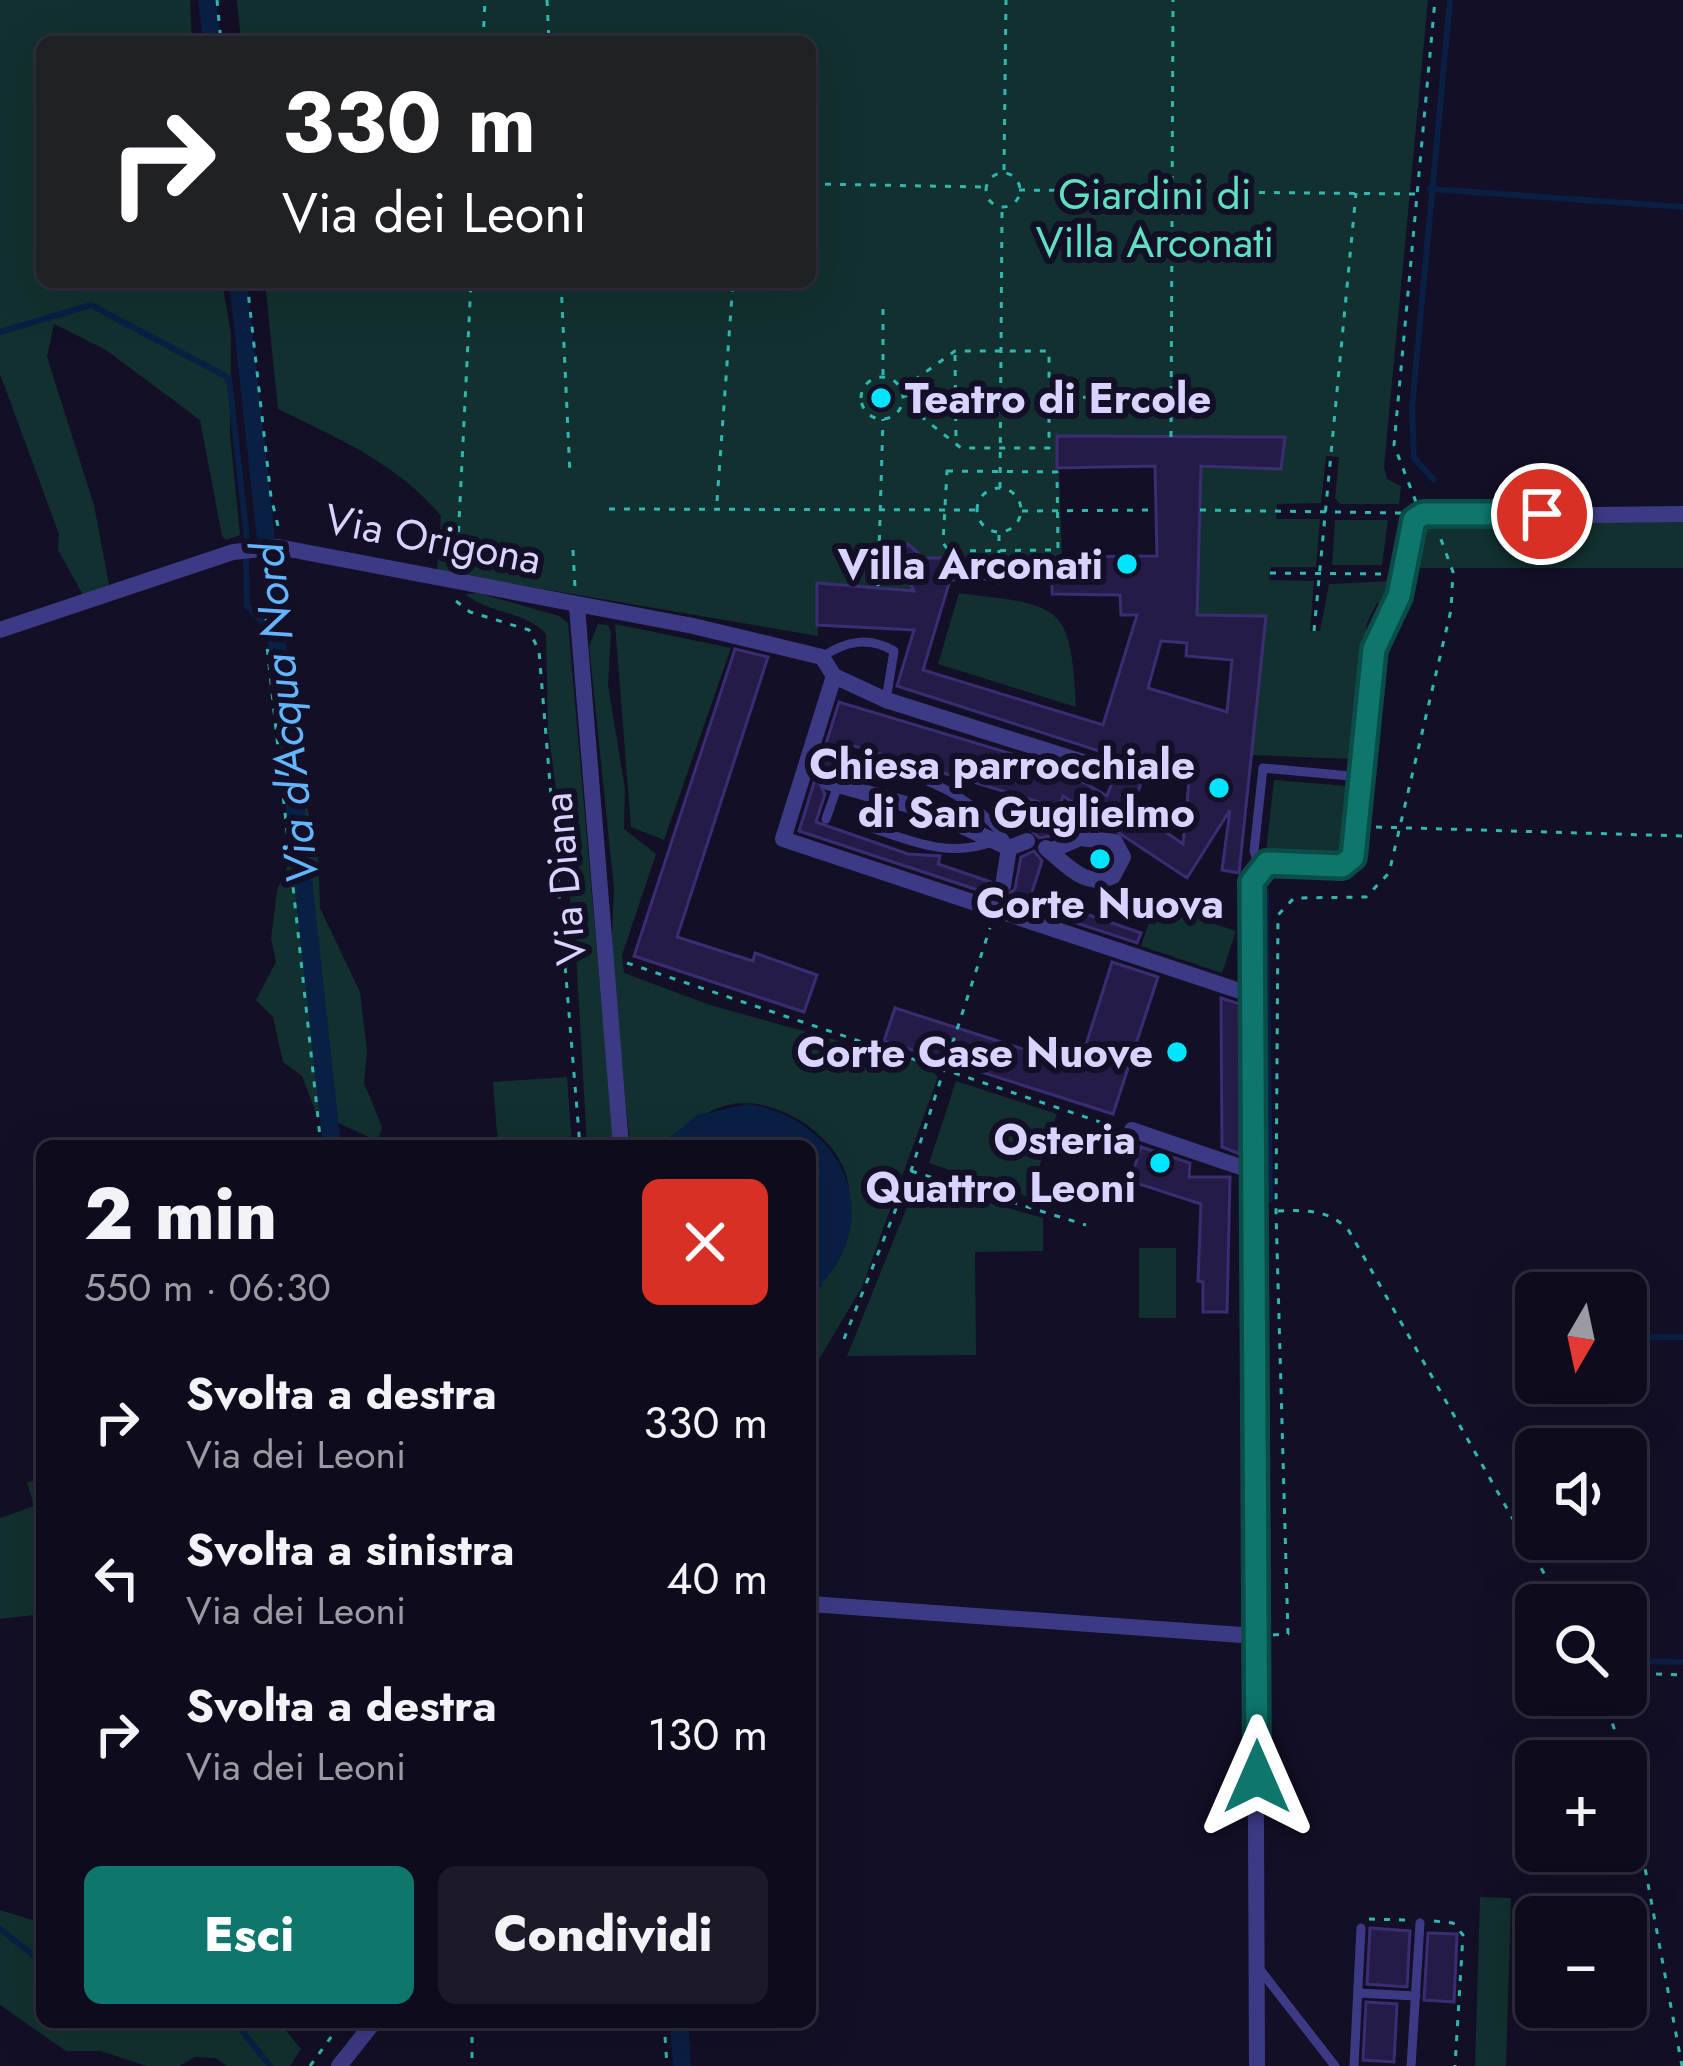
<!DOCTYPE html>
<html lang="it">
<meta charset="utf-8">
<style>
body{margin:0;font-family:Jost,sans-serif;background:#1c1929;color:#f1f3f6;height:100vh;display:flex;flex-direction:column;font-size:45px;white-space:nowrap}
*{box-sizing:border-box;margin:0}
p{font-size:39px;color:#9b9ba3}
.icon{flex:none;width:66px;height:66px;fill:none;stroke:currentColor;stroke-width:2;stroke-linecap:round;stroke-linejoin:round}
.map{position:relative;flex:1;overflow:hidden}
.drawer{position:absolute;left:36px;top:1140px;width:780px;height:888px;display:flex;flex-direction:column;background:#0e0b1c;border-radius:18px;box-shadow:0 12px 48px #0002,0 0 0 3px #2e2b3b}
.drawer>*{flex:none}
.banner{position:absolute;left:36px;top:36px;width:780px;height:252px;border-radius:18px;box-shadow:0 12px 48px #0002,0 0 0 3px #2e2b3b;background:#202124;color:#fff;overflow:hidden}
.needle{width:78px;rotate:189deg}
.tools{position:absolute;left:1515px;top:1272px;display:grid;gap:24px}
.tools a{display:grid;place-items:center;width:132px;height:132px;border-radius:18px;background:#0e0b1c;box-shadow:0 12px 48px #0002,0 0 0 3px #2e2b3b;font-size:60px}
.pin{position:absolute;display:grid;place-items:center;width:102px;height:102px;color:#fff;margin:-51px;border:6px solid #fff;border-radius:50%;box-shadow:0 3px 12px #0007}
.me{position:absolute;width:132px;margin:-66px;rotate:0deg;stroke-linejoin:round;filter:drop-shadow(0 0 9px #0008)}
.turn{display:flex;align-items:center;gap:42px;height:252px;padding:0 48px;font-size:54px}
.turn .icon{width:156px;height:156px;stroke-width:2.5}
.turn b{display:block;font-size:84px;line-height:102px}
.round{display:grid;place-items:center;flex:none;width:126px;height:126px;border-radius:18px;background:#1c1929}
.summary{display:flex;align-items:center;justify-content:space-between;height:204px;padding:0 48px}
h1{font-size:72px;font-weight:800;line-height:90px}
.action{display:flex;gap:24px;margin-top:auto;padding:24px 48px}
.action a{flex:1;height:138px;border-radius:18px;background:#0f766e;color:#fff;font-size:48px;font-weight:800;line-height:138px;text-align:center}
.action a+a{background:#1c1929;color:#f1f3f6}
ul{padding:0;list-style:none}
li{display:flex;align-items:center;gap:36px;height:156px;padding:0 48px}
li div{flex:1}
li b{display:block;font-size:45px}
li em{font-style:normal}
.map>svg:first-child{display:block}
.green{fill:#12302f}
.water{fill:#0a1f44}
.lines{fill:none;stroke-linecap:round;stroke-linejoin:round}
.stream{stroke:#0a1f44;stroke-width:6}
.canal{stroke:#0a1f44;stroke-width:18}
.building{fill:#241b47;stroke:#3b2d73;stroke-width:3;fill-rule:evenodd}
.path{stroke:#2fb8b0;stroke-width:3;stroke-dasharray:6 9;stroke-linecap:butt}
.service{stroke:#3d3a85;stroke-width:9}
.minor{stroke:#3d3a85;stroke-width:16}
.route-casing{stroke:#0a4d48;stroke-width:30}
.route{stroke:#0f766e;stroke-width:21}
.poi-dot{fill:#00e5ff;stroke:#130f26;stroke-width:4.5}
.labels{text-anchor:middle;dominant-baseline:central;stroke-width:12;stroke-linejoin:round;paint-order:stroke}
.park-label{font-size:42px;fill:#5fe0c0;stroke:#130f26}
.poi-label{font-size:42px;font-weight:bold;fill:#d9d4ff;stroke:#130f26;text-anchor:end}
.street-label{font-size:42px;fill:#d9d4ff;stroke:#130f26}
.water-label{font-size:45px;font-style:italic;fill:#62b6ff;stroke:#130f26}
</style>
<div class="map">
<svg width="1683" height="2066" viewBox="0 0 1683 2066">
<rect width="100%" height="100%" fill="#130f26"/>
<path class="green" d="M0,0H190L192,42H42V282H222L231,333L230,434L240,535L226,540L222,536L200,420L106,350L54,324L47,357L94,505L109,585L83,595L58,550L59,534L0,374Z
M237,0H1428L1384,467L1387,479L1401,486L1399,504H1340L1335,498L1339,457L1326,456L1321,503L1277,504L1276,519H1320L1316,567H1271L1269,580L1314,581L1310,631H1320L1329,584L1391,581L1389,600L1377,603L1367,623L1351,759L1252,755L1265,616L1197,615L1201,466L1281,469L1284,437L1058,436L1062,557L935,558L926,592L817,583L818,636L437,571L441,516C397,463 339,439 278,409L265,282H810V42H241Z
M1426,518L1683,520V568H1419Z
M1335,520H1388L1382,565H1332Z
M478,593L559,616L568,623L614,1146H587L575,935L548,729L546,634C525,611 489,614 465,594Z
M959,593C1060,606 1071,601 1076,707L938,664Z
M598,624L608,625L611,632L608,685L625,789L624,829L656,854L622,955L624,973L710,1005L926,1065L938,1077L862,1287L818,1361L810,1363V1295L821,1286C828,1262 851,1209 849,1188C844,1136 769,1089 721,1107C682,1121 678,1146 630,1146L611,954L614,889L589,646Z
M615,624L731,648L664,840L631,827Z
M295,655L305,799L318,851L320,908L360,992L367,1050L364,1083L382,1127L378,1141L316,1113L302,1076L283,1062L273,1017L256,1000L276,962L271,939L277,890L303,831L290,696L289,667Z
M1274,780L1347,786L1344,854L1266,851Z
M1155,905L1236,931L1222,973L1141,946Z
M567,1077L572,1146H498L493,1082Z
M956,1081L1057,1114L1029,1197L929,1163Z
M917,1182L1043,1218V1251L975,1252L976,1355L847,1356Z
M1139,1248H1176V1318H1139Z
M42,1479V1614L0,1619V1518L34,1506L27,1482Z
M1480,1897L1511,1898L1506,2066H1475Z
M0,1910L42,1923V2022H279L301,2049L290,2066H227L215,2058L195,2057L179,2066H147L100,2051H66L0,2005Z"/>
<path class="water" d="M749,1104C847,1121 890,1225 810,1295V1146H660L697,1115Z"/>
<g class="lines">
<path class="stream" d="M1430,189L1683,207
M0,332L91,305L229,378L247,539
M1434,480L1414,458L1412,408L1450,0
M246,559L247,606L263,622H275
M1266,891L1270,1200
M1626,1337H1683
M1626,1661L1683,1662
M0,1929L42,1962
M235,2022L270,2066"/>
<path class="canal" d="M207,0L212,42
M238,282L332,1146
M679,2022L682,2066"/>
</g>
<path class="building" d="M1057,436L1285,437L1281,469L1201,466L1197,615L1266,616L1239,873L1222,870L1230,810L1187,878L1063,796L1050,836L1039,838L1030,829L1039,802L841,742L832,770L816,777L825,794L816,822L908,854L940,856L938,864L991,882L996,896L799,831L839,702L1059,768L1107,796L1121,758L897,686L914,630L817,625V583L914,591L897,557L908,544L923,558L1157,556L1155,466L1057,468ZM999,579H1052V594L1120,595L1121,615H1137L1103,725L923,670L950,580ZM1161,641L1187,643L1186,656L1232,660L1227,712L1148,688ZM1150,757L1190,770L1183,844L1132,809Z
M735,649L768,657L677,937L753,961L755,953L817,975L804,1012L634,956Z
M1034,851L1042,861L1031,895L1141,933L1137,943L1003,899L1015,889L1021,857Z
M1112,962L1158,977L1113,1114L884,1041L895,1008L1079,1067Z
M1221,998L1240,1004V1154L1222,1147Z
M1141,1147L1190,1163L1189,1177H1230L1227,1312H1203V1282L1198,1281L1201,1204L1130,1181Z
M1370,1928L1410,1931L1407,1987L1367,1984Z
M1428,1933L1457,1934L1454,2002L1424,2000Z
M1366,2002L1397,2004L1394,2062L1363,2060Z"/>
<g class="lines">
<path class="path" d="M217,0L221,42
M547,0L549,42
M483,42L485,0
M748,42L749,30
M1004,170L1006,0
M986 190a17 17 0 1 1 34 0a17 17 0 1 1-34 0Z
M810,184L987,187
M1019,190L1415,194
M247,282L271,497L279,530
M561,282L570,474
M955,355L956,442
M883,375V307
M861 398a21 21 0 1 1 42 0a21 21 0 1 1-42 0Z
M902,389L955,351H1049V448H961L903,402
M903,396L1171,398
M1171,437L1173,0
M947,471L1057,472L1058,550L949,551L943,543Z
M1000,488L1002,209
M977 510a22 22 0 1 1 44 0a22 22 0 1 1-44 0Z
M717,501L733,282
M1416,502L1394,445L1435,0
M609,509L977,510
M1200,510L1402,513
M1022,511L1156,510
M573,550L575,587
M999,556V534
M457,562L471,282
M278,568L282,598L266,608L267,646L321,1146
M1270,573L1383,574
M999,579V591
M878,586L883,419
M456,601L470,612L529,630L539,651L580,1146
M1314,631L1356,193
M1376,827L1683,836
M627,963L1112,1126
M911,1171L1086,1225
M1278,1211C1305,1210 1330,1209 1349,1231L1562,1605
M844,1339L911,1171L990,928
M1273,1635L1288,1634L1276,1212L1278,915L1294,898L1366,897L1389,873L1451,610L1453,572L1439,534
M1626,1673L1683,1675
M1603,1695L1625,1761
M1626,1766L1682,2066
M1369,1919L1407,1920
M1434,1921L1453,1923L1463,1935L1455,2066
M472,2022V2066
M664,2022L667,2066
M310,2066L342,2022"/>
<path class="service" d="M822,657C846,641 868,636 894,651L886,700
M849,789C884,743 992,804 1009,848
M826,819L838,785
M869,827C911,841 950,859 994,841
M1259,867L1254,851L1263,768L1361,777
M1261,1971L1335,2066
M1358,1993L1416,1996
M1354,2066L1361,1928
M1411,2066L1420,1923"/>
<path class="minor" d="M577,607L621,1146
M0,630L233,552L278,547L693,626L822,657L834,676L783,839L1252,995
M834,676L886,700L1089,764
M828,782L930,811L1009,848L1003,886
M1009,848L1027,841
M1046,848C1067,865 1085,889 1113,876L1123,857L1115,842L1080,838L1050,851
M1132,1130L1252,1171
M810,1604L1256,1636
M339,2066L374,2022
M1257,2066L1252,882L1267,863L1342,866L1353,857L1374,649L1399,596L1406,538L1417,517L1683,514"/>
</g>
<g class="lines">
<defs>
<path id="route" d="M1257,1777L1252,882L1267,863L1342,866L1353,857L1374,649L1399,596L1414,520L1423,514H1542"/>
</defs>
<use href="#route" class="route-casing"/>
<use href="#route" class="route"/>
</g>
<g class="poi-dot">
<circle cx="881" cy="398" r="12"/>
<circle cx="1127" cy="564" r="12"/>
<circle cx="1219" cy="788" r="12"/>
<circle cx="1100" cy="859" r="12"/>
<circle cx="1177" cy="1052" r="12"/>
<circle cx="1160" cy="1163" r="12"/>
</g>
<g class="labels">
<g class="park-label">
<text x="1155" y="194">Giardini di<tspan x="1155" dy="48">Villa Arconati</tspan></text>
</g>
<g class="poi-label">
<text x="905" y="398" text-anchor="start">Teatro di Ercole</text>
<text x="1103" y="564">Villa Arconati</text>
<text x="1195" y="764">Chiesa parrocchiale<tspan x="1195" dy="48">di San Guglielmo</tspan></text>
<text x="1100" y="903" text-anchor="middle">Corte Nuova</text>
<text x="1153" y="1052">Corte Case Nuove</text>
<text x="1136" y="1139">Osteria<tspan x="1136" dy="48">Quattro Leoni</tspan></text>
</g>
<g class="street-label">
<text transform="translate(433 539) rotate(11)">Via Origona</text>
<text transform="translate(564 879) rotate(-95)">Via Diana</text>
</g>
<g class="water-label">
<text transform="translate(285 714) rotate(-96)">Via d'Acqua Nord</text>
</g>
</g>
</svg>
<div class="tools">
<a><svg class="needle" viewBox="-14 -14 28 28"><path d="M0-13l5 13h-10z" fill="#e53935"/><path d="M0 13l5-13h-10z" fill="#9b9ba3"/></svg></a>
<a><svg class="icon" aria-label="sound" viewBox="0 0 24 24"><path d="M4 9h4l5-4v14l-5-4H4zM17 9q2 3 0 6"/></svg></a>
<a><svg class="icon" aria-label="search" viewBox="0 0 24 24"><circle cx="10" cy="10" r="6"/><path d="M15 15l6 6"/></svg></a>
<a>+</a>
<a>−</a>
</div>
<div class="pin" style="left:1542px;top:514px;background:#d93025"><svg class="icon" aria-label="arrive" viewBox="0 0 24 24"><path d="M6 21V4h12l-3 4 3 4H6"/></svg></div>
<svg class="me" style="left:1257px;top:1777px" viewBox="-20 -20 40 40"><path d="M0-17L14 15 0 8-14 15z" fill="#0f766e" stroke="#fff" stroke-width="4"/></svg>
<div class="banner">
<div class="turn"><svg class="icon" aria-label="right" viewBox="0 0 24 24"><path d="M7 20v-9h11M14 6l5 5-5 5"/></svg><div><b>330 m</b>Via dei Leoni</div></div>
</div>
<section class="drawer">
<div class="summary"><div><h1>2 min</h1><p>550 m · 06:30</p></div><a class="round" style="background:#d93025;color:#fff"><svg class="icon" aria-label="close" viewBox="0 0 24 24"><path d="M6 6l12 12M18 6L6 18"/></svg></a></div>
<ul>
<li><svg class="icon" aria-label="right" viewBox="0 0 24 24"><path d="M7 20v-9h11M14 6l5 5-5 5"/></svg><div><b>Svolta a destra</b><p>Via dei Leoni</p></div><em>330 m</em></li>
<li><svg class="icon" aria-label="left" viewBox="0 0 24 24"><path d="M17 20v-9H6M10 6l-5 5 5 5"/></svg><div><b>Svolta a sinistra</b><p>Via dei Leoni</p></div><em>40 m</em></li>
<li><svg class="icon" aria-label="right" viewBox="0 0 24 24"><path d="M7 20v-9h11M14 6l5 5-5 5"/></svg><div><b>Svolta a destra</b><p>Via dei Leoni</p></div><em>130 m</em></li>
</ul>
<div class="action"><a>Esci</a><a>Condividi</a></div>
</section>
</div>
